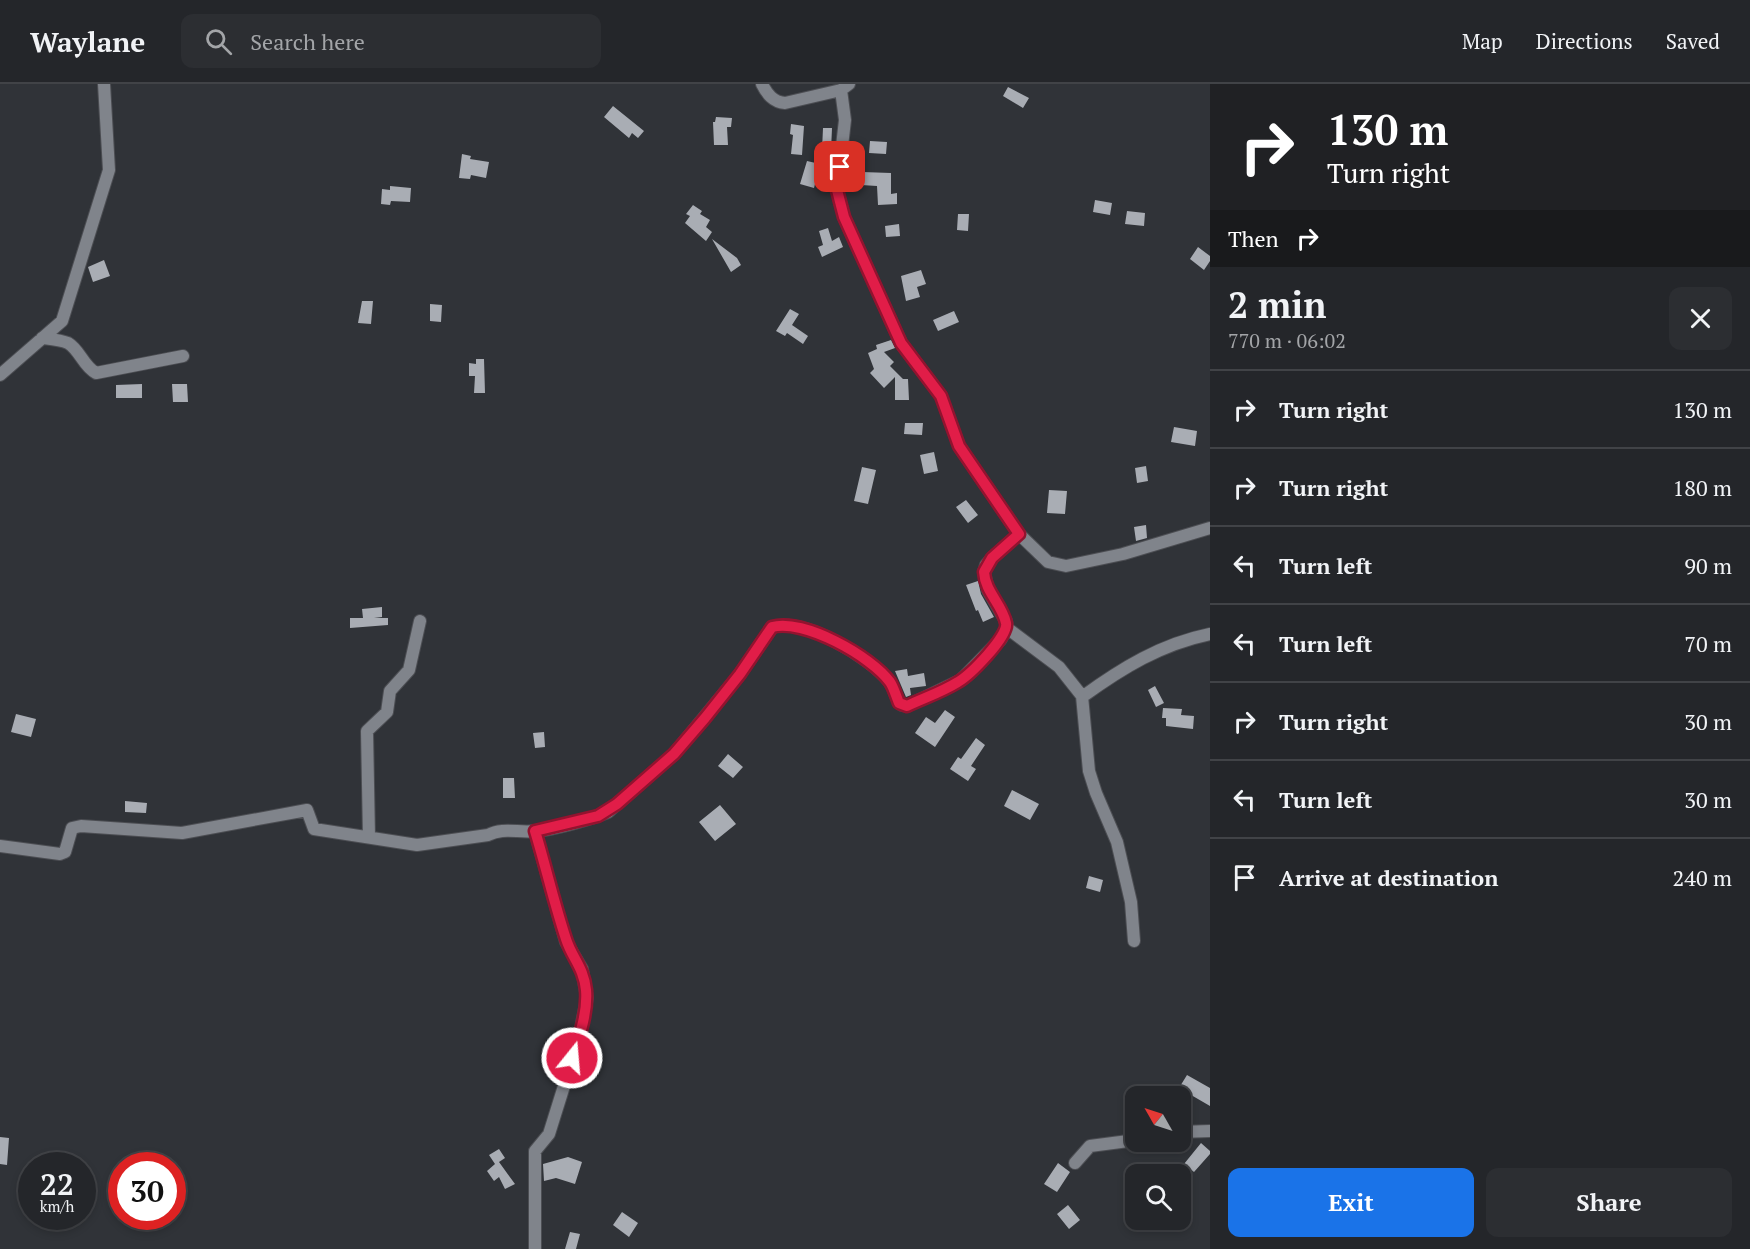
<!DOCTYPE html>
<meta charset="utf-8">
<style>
body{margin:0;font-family:"PT Serif",serif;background:#2c2e32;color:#f1f3f6;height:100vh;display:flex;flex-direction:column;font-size:22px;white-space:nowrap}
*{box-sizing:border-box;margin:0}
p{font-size:20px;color:#a3a5a8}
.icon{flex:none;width:33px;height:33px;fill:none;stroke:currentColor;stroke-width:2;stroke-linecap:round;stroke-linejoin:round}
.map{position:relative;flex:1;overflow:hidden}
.details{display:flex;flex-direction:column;background:#24262a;width:540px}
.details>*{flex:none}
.hud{background:#202124;color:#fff;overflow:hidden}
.needle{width:39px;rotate:309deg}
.tools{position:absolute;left:1125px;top:1002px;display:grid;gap:12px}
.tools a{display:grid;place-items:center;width:66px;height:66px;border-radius:12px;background:#24262a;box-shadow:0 3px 9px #0003,0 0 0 2px #414347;font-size:30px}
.speed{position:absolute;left:18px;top:1068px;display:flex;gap:12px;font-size:30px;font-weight:700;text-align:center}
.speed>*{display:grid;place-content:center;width:78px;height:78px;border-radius:50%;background:#24262a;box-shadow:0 3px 9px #0003,0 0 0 2px #414347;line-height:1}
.speed small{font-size:15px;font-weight:400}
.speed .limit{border:9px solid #d22;background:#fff;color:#111}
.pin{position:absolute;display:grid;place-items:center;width:51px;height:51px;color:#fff;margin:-26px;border-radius:12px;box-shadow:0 3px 9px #0006}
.me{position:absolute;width:66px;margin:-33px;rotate:17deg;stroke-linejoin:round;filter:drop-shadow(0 0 4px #0008)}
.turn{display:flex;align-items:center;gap:21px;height:126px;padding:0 18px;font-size:27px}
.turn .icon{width:78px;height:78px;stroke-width:2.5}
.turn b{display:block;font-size:42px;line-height:51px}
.then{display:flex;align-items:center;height:57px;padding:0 18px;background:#0003;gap:12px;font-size:22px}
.round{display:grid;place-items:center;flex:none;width:63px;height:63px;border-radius:12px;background:#2c2e32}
.headline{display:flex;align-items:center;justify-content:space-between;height:102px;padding:0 18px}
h1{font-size:36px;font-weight:800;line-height:45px}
.primary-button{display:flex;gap:12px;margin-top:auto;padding:12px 18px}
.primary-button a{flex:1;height:69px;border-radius:12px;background:#1a73e8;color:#fff;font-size:24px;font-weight:800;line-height:69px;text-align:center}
.primary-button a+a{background:#2c2e32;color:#f1f3f6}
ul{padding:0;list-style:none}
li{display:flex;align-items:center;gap:18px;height:78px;padding:0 18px;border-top:2px solid #414347}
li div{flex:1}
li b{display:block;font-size:22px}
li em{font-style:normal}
header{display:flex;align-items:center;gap:36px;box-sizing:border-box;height:84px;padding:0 30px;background:#24262a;border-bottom:2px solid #414347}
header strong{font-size:28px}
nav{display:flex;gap:33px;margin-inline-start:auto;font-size:21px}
.search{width:420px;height:54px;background:#2c2e32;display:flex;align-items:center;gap:15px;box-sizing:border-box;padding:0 21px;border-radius:12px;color:#a3a5a8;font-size:22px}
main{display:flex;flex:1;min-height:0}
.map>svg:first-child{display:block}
.building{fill:#a9adb4}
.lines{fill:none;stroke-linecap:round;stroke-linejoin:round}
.minor-casing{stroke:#4c4e53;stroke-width:14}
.minor{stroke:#80848b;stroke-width:12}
.route-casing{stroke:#92132f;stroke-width:15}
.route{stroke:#e11d48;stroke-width:10}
</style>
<header>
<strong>Waylane</strong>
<div class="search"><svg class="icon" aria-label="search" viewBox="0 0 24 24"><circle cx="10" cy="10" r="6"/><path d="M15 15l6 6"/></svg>Search here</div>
<nav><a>Map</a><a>Directions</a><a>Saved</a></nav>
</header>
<main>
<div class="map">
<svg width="1210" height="1165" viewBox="0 0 1210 1165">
<rect width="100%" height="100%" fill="#303338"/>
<path class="building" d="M1008,3L1029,14L1023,24L1003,12Z
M613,22L644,47L638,54L632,49L629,54L604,33Z
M716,33L732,34L731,43H727L728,61H714L713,38H715Z
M791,40L804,42L802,71L791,70L793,51L790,50Z
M823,44H832L831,67L822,66Z
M870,57L887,58L886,70L869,69Z
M462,70L471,72L470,75L489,78L486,94L471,91L470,95L459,94Z
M807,77L820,80L814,104L800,100Z
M862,88L891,89V110L897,109V120L878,121L877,102L861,101Z
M390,102L411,104L410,118L391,117L390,121L381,120L382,105L390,106Z
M1095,116L1112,119L1110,131L1093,128Z
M693,121L702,127L700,130L710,136L706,143L712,148L706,157L685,139L690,132L686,130Z
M1127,127L1145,129L1144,142L1125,140Z
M958,130H969L968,147L957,146Z
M899,140L900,152L886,153L885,142Z
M828,144L832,157L839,153L843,163L822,173L818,163L823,161L819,147Z
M712,155L737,174L741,181L731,188Z
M1198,163L1210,172V177L1204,186L1190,175Z
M104,176L110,192L93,198L88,183Z
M921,186L926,200L917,203L920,213L906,217L901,192Z
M362,217H373L371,240L358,239Z
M430,220L442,221L441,238L430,237Z
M790,225L799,230L792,241L808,252L803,260L787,249L785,252L776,247Z
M954,227L959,238L938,247L933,236Z
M891,256L895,264L884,268L894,278L890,282L903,295H908L909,316H895V293L884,304L870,289L874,285L868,269L877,265L876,261Z
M476,275H484L485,309H474L475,292H469V279L476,280Z
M142,300V314H116V301Z
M172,300H187L188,318H173Z
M905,339H923L922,351L904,350Z
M1174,343L1197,347L1195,362L1171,358Z
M934,368L938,387L924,390L920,371Z
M1146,382L1148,397L1137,399L1135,384Z
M862,383L876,386L868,420L854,417Z
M1049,406L1067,407L1065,430L1047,429Z
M966,416L978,431L968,439L956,423Z
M1146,441L1147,454L1136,457L1134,443Z
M978,497L981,510L994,533L983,538L978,526L976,527L966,501Z
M382,523V533L374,534H388V541L350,544V534H363L362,525Z
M907,585L908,592L924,589L926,602L910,604L911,611L906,613L895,587Z
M1155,602L1164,619L1156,623L1148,606Z
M1163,624L1182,625L1181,631L1194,632L1193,645L1166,642V634H1162Z
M945,626L955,633L935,663L915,649L926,633L935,639Z
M16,630L36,635L31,653L11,648Z
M544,648L545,663L535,664L533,649Z
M976,654L985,661L971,682L976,685L968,697L950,685L958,673L961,675Z
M728,670L743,683L733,694L718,682Z
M503,694H514L515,714H503Z
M1012,706L1039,720L1030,736L1004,722Z
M125,717L147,719L146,729L125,728Z
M720,721L736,740L715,757L699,738Z
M1089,792L1103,796L1100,808L1086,804Z
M1187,991L1210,1004V1022L1179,1004Z
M0,1053L9,1054L7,1081L0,1080Z
M1201,1059L1210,1067V1070L1194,1088L1184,1080Z
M499,1065L505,1074L499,1078L515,1100L505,1105L499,1093L494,1097L487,1087L495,1080L489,1071Z
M568,1073L582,1078L575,1100L556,1094L544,1097L543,1080Z
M1058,1079L1070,1088L1057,1108L1044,1100Z
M1068,1121L1080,1136L1069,1145L1057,1130Z
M622,1128L638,1139L629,1153L613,1141Z
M570,1148L580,1150L576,1165H565Z"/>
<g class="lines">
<defs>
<path id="minor" d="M762,0C767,10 773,18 785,19L841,6L849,0
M841,6L845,36L837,106L844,133L901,259L941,312L959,362L1019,450L1048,478L1066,482L1123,470L1210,444
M42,254C50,255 61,256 68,259C80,266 83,282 96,289L183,272
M0,291L62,237L109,86L104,0
M1007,544L1059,583L1082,612L1089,687L1096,709L1117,758L1131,818L1134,857
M1082,613C1122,584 1161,560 1210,550
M369,753L367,647L387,628L390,607L409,586L420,537
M0,762L60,770L65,768L72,744L81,742L182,749L307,726L314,745L417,761L488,751C503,743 518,749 535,747C553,746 591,735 608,728L674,670L740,590L772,543C805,534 868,572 889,597C895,604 895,615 902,621L907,622L961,596L1001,555L1007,544L1006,537L988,506L984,488L986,481L992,474L1019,450
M1180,1048L1210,1047
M1075,1079L1090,1062L1136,1056
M535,1165V1067L549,1050L579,954L587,914L582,885L566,858L535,747"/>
</defs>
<use href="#minor" class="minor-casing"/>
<use href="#minor" class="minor"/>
</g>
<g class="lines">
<defs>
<path id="route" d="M572,974C579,953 588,929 586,906C584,884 572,874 566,855C554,819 546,783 535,747L598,732L617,720L674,670L705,634L740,590L772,543C803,534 871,572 890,598C894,604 896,612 899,619L907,622C924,614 942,608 958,598C970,591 1009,552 1006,539C1002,520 985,508 984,488L992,474L1019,450L959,362L941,312L901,259L844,133L837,106L840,83"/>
</defs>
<use href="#route" class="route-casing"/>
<use href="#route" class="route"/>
</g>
</svg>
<div class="tools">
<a><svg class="needle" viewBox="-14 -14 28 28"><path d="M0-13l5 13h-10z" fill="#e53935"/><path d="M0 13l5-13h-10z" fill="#a3a5a8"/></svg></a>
<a><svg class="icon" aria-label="search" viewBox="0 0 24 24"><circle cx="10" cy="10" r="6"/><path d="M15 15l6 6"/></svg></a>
</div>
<div class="speed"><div>22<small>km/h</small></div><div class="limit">30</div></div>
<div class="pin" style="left:840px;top:83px;background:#d93025"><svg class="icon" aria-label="arrive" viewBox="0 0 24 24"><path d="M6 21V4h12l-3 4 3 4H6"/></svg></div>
<svg class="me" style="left:572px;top:974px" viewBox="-20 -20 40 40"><circle r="17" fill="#e11d48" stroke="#fff" stroke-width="3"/><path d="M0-11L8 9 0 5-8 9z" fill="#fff"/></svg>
</div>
<section class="details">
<div class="hud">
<div class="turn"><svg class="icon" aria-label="right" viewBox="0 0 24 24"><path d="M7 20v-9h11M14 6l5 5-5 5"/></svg><div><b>130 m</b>Turn right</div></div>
<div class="then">Then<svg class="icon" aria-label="right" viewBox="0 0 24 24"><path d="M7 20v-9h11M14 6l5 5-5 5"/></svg></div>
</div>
<div class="headline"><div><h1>2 min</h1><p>770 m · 06:02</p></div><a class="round"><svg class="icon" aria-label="close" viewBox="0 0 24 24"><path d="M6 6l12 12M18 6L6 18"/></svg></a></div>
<ul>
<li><svg class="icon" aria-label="right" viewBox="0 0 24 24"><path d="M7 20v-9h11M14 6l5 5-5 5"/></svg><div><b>Turn right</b></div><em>130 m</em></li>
<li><svg class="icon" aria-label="right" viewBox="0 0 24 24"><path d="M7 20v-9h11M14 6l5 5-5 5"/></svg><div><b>Turn right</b></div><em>180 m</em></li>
<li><svg class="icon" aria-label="left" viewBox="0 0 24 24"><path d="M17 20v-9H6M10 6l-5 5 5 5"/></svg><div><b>Turn left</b></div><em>90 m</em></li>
<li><svg class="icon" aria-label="left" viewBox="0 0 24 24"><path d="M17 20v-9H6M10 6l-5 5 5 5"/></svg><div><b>Turn left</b></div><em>70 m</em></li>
<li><svg class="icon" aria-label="right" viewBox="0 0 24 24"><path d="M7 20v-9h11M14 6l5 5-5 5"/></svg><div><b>Turn right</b></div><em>30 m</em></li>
<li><svg class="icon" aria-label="left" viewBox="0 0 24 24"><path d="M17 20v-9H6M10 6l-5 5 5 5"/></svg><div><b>Turn left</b></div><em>30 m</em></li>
<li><svg class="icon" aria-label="arrive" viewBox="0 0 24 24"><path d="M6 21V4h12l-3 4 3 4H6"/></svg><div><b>Arrive at destination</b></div><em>240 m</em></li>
</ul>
<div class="primary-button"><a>Exit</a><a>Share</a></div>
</section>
</main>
